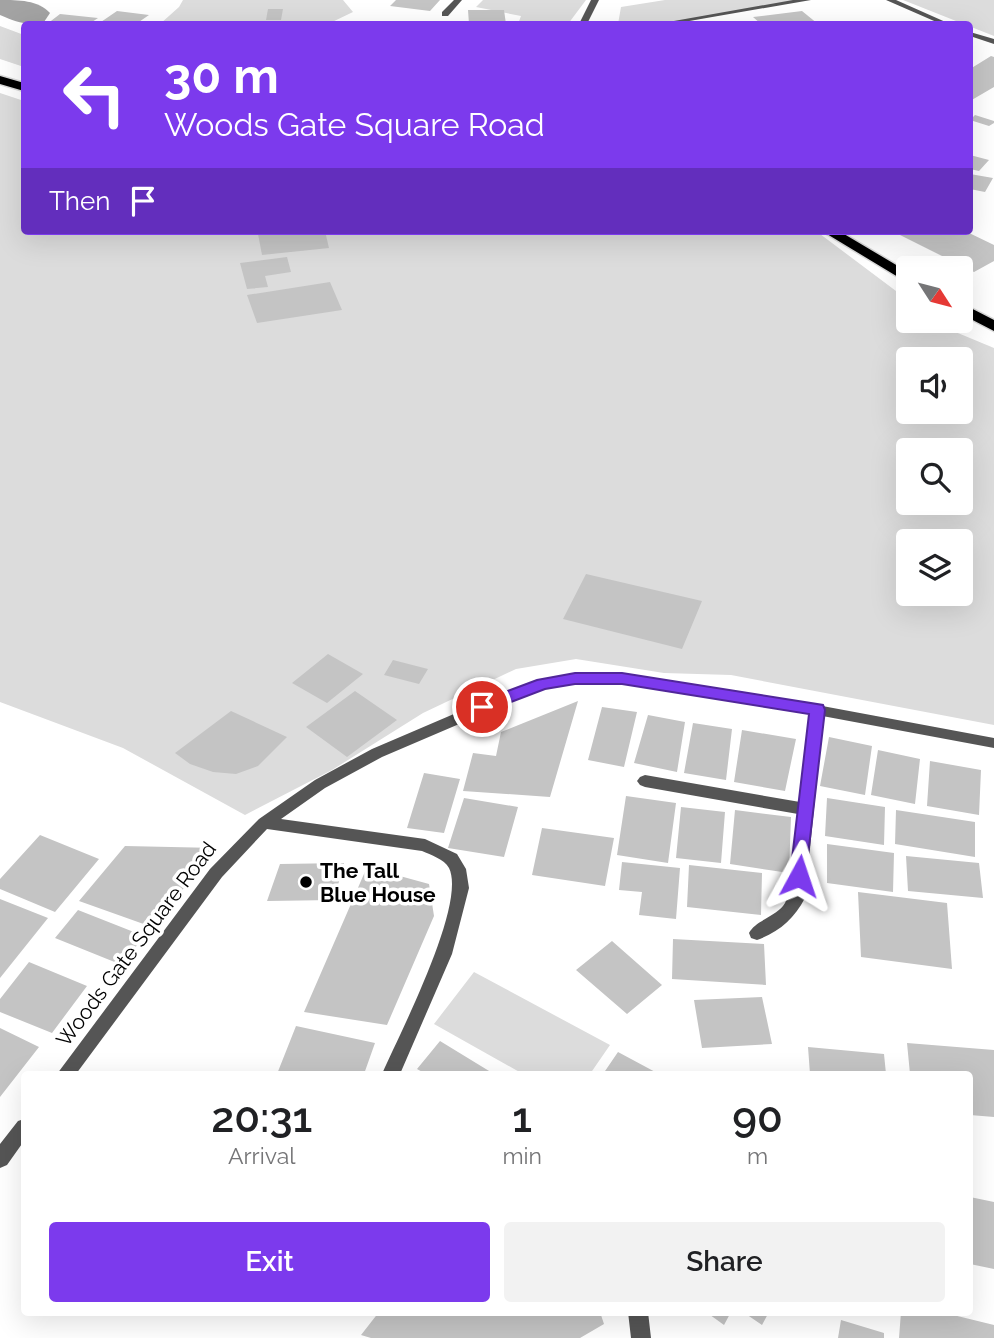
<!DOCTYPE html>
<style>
body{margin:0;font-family:Raleway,sans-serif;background:#f2f2f2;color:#202124;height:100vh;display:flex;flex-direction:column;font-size:26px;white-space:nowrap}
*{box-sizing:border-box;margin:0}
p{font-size:23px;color:#757577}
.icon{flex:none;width:38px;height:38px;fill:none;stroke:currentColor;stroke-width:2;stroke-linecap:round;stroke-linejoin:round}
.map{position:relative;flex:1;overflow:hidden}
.details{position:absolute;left:21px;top:1071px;width:952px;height:245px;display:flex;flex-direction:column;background:#fff;border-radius:7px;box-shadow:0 7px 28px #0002}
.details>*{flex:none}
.hud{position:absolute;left:21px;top:21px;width:952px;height:214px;border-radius:7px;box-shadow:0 7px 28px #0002;background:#7c3aed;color:#fff;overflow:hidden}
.needle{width:46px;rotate:126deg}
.controls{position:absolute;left:896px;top:256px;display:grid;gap:14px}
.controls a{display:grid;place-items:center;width:77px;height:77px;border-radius:7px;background:#fff;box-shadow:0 7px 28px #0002;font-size:35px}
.pin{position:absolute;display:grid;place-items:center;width:60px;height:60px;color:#fff;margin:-30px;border:4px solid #fff;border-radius:50%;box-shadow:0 2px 7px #0007}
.me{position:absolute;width:77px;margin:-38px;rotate:5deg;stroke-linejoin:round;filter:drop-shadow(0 0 5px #0008)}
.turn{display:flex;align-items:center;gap:24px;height:147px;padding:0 28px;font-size:32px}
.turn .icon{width:91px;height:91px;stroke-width:2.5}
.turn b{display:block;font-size:49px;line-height:60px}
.then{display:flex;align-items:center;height:66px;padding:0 28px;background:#0003;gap:14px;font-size:26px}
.eta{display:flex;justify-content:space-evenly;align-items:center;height:119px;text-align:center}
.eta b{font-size:42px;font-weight:600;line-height:49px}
.action{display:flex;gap:14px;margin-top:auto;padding:14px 28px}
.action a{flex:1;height:80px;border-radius:7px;background:#7c3aed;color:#fff;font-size:28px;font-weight:600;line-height:80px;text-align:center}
.action a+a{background:#f2f2f2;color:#202124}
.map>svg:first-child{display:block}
.green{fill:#dcdcdc;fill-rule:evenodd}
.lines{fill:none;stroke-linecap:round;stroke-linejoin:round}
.river{fill:#a3a3a3;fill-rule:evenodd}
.building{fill:#c4c4c4}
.highway-casing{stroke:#dbdbdb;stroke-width:3}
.lane{fill:#555;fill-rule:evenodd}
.street{fill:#555;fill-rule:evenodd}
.highway{fill:#000;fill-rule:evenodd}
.route{fill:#7c3aed;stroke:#51269a;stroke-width:2}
.poi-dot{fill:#000;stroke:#fff;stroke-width:2.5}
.labels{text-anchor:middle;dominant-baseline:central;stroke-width:7;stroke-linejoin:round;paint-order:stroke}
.poi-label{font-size:21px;font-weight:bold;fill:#000;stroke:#fff;text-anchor:start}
.street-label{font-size:21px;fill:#000;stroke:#fff}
</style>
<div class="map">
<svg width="994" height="1338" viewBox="0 0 994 1338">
<rect width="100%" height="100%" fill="#fff"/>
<path class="green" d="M183,0H343L353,12L328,24H160L179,7Z
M483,0H586L568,24H518L521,16L476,7Z
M665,0H796L673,24H618L621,7Z
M903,0H994V36Z
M0,26L24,35V67L0,59Z
M0,93L24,101V231H813L820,234L908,300V320H937L953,331L994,348V725L731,675L664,673L576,659L516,669L423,713L332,770L245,815L123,748L0,702ZM908,359H961V411H908ZM908,450H961V502H908ZM908,541H961V593H908Z
M474,972L610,1045L590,1074H523L434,1024Z"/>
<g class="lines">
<path class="river" d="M0,0C19,0 38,0 50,13L44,22C27,26 16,22 0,15Z"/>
</g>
<path class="building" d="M396,0H440L430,11L390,6Z
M268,9H283L281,20H266Z
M468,10H504L506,24H469Z
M117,11L149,15L136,24H98Z
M802,11L818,24H761L753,17Z
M60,14L98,18L89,24H47Z
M991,56L994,57V87L970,101V69Z
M975,115L994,121V123L989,126L970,120Z
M970,155L989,160L979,171L970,169Z
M970,174L993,178L985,192L970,189Z
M290,231H325L329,248L262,255L258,234Z
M892,231H965L994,245V261L974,272Z
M287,257L291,272L265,276L268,287L247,289L240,263Z
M330,282L342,310L257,323L247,295Z
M586,574L702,601L682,649L563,619Z
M328,654L363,674L327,703L292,683Z
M393,660L428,669L419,684L384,675Z
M355,691L397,720L347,757L306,727Z
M578,701L550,797L463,791L473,753L496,756L501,732Z
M602,707L637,712L624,767L588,760Z
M231,711L287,737L258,766L236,774L213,772L190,764L175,753Z
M648,715L685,722L677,772L634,763Z
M693,723L732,729L726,780L684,773Z
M742,730L796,739L785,791L734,782Z
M829,737L872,746L865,795L820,786Z
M878,750L920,759L915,804L871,795Z
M930,761L981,770L979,815L927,806Z
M424,773L460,779L444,833L407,828Z
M626,796L676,803L668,863L617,855Z
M464,798L518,807L504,857L448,848Z
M827,798L885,807L884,845L825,836Z
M681,807L725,812L721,863L676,858Z
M735,810L791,817L789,873L730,864Z
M896,810L975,822V857L895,844Z
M542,828L614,838L605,886L532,875Z
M40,835L99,859L55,912L0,889V879Z
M827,844L894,853L893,892L827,883Z
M125,846L217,848L152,927L79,901Z
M906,856L979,863L983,898L908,891Z
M622,862L680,868L676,919L639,915L642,892L619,890Z
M344,863L334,900L267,901L280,864Z
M689,865L762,873L761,915L687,907Z
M367,867L429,884L434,916L387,1025L304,1012Z
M858,892L947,903L952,969L861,957Z
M0,899L48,918L0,978Z
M78,910L144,936L122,965L55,938Z
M673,939L764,944L766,985L672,979Z
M612,941L662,985L627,1014L576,970Z
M29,962L87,986L52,1033L0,1012V999Z
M762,997L772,1044L702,1048L694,1000Z
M296,1026L375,1043L364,1074H277Z
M0,1028L39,1047L0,1097Z
M440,1041L494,1074H426L417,1069Z
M907,1043L994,1050V1117L970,1115V1074H910Z
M808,1047L884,1054L886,1074H810Z
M618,1052L659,1074H603Z
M970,1197L994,1202V1269L970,1264Z
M379,1312H600L604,1324L580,1338H371L361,1335Z
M706,1312H731L724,1325Z
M743,1312H769L762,1325Z
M901,1312H941L994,1325V1338H899Z
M841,1320L884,1333V1338H838Z"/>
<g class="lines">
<defs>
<path id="highway" d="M0,76L24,83V91L0,84Z
M822,231H839L908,272V283Z
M961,303L994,320V331L961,314Z"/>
</defs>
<use href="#highway" class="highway-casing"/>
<path class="lane" d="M817,705L824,710L805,898C794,919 779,932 757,940L751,938L749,933C755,921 774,917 783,906C795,892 796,834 798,814L645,787L640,785L637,781L640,777L645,775L800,802L810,710Z"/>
<path class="street" d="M454,0H462L448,16H442V12Z
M591,0H599L587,24H579Z
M793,0H811L672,24H657Z
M886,0H896L950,24H941Z
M970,32L994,39V44L970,36Z
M575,673H622L817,705L994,738V748L817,715L622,683H575L545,689L520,698L382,757L325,788L281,819L425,839L457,854L466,869L469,888L452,954L400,1074H382C399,1035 467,904 449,868C444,859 431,855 422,851L267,829L222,877L76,1074H57L210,869L259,819L315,780L372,749L510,690L543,679Z
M24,1119V1141L7,1165L0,1168V1144L18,1121Z
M628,1312H648L651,1338H631Z"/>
<use href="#highway" class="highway"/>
</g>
<path class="route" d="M575,673H622L823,705L825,710L805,881L799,883L792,881L790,876L809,714L622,684H575L545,689L482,713L473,707L476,703L537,680Z"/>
<circle class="poi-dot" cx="306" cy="882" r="7"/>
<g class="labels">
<g class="poi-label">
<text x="320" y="870">The Tall<tspan x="320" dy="24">Blue House</tspan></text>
</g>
<g class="street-label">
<text transform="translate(136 944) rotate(-53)">Woods Gate Square Road</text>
</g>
</g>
</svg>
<div class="controls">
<a><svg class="needle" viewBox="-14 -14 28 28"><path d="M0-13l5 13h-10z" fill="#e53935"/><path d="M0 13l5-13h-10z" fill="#757577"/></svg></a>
<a><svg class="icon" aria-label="sound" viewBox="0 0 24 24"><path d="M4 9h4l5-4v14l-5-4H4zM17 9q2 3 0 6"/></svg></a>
<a><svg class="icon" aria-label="search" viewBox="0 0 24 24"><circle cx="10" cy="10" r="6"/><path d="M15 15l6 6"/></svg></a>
<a><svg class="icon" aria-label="layers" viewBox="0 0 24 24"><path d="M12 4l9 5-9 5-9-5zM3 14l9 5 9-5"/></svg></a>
</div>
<div class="pin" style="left:482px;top:707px;background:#d93025"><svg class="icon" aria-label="arrive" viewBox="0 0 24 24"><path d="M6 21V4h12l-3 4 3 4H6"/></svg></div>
<svg class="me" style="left:799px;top:876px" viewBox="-20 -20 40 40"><path d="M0-17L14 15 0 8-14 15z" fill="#7c3aed" stroke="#fff" stroke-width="4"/></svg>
<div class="hud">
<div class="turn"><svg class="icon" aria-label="left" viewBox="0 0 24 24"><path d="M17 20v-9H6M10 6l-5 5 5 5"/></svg><div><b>30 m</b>Woods Gate Square Road</div></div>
<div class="then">Then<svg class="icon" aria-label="arrive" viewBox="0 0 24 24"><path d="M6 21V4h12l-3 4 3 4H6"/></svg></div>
</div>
<section class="details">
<div class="eta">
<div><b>20:31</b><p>Arrival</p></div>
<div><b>1</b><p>min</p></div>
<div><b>90</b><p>m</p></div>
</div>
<div class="action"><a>Exit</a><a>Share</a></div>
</section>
</div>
